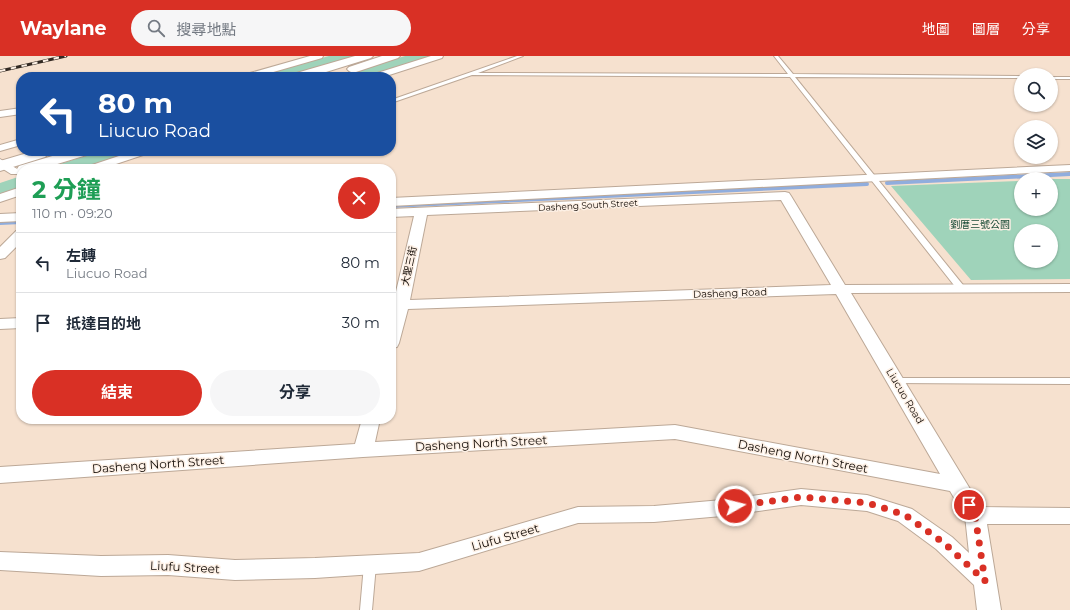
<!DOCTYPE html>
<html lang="zh-TW">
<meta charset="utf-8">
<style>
body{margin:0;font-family:Montserrat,"Noto Sans TC",sans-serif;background:#f6f6f7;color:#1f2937;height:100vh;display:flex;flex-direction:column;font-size:15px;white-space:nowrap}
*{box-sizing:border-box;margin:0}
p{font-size:13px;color:#747a83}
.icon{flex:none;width:22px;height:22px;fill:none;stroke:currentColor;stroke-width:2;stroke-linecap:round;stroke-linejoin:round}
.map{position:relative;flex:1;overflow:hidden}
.panel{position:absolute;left:16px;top:108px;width:380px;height:260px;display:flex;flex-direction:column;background:#fff;border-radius:16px;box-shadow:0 1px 3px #0004}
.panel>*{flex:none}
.top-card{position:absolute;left:16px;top:16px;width:380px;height:84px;border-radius:16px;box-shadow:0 1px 3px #0004;background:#1a4fa0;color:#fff;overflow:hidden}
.fabs{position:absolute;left:1014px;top:12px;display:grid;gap:8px}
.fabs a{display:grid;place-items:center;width:44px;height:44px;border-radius:50%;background:#fff;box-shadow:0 1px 3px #0004;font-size:20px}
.pin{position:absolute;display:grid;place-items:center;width:34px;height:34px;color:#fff;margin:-17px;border:2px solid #fff;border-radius:50%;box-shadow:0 1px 4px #0007}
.me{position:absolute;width:44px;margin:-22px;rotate:82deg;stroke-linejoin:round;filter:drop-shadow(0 0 3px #0008)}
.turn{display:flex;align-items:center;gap:14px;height:84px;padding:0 16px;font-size:18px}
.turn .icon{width:52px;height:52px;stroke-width:2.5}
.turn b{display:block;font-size:28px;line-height:34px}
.round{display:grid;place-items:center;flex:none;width:42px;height:42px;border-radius:21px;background:#f6f6f7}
.headline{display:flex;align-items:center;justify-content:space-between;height:68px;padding:0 16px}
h1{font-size:24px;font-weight:700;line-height:30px;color:#1e9e55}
.primary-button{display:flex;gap:8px;margin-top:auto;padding:8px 16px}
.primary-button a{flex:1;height:46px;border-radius:24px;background:#d93025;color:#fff;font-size:16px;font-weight:700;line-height:46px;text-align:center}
.primary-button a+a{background:#f6f6f7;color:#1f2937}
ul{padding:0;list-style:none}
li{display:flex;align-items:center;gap:12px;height:60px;padding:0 16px;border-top:1px solid #e0e1e3}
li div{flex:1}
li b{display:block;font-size:15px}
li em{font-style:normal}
header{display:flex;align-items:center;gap:24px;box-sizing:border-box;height:56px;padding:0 20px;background:#d93025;color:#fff}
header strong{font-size:19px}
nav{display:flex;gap:22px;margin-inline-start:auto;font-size:14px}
.search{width:280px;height:36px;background:#f6f6f7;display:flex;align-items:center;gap:10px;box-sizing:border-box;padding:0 14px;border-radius:22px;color:#747a83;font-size:15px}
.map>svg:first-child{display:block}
.green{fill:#9fd3ba;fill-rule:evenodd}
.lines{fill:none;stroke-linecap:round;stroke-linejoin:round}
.stream{stroke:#90addd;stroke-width:4}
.lane-casing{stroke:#bca897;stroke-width:2}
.street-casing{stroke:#bca897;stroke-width:2}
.primary-casing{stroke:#bca897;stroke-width:2}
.lane{fill:#fff;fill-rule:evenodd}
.street{fill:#fff;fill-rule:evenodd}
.primary{fill:#fff;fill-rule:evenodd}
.rail-casing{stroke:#312822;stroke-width:3}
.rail{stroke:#fdf0e5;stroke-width:2;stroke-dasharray:5.5;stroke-linecap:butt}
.route{stroke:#d93025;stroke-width:7;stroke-dasharray:0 12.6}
.labels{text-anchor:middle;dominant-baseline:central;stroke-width:3;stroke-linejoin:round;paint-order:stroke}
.far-street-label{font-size:9px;fill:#130c07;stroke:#fdf0e5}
.park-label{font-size:10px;fill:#174935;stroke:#fdf0e5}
.street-label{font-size:10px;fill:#130c07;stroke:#fdf0e5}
.near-street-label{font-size:12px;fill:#130c07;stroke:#fdf0e5}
</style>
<header>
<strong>Waylane</strong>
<div class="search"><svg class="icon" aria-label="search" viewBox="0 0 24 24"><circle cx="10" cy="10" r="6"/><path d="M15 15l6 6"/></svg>搜尋地點</div>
<nav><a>地圖</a><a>圖層</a><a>分享</a></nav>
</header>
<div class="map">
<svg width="1070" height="554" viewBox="0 0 1070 554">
<rect width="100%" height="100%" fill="#f6e1cf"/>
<path class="green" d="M329,0H355L284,21H256Z
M405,0H434L368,21H338Z
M101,95H140L84,113H44Z
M21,120V134L0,140V127Z
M1051,123H1070V223L971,224L891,130L1021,125V153H1051ZM1021,175H1051V205H1021Z"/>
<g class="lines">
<path class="stream" d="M887,127L1070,118
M391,150L867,128
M0,167L21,166"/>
<defs>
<path id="lane" d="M517,0H523L478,17L788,18L774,0H778L793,18L1021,20V22L795,21L963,229L964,231L963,233H957L790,21L472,19L391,47V44Z
M1051,21H1070V23H1051Z
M896,322H1070V328L893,327L892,325Z
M370,504L374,506L376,509L372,554H360L364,509L366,506Z"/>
<path id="street" d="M310,0H323L322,2L256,21H242L243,19Z
M431,0H443L442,2L383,21H370L371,19Z
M21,52V58L0,61V55Z
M21,83V89L0,95V89Z
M134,95H150L149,97L101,113H84L86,111Z
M0,103L19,114L21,116L19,118H11L0,111Z
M1070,109V115L391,150V142Z
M21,131V139L0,146V138Z
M785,136L789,137L791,140L845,229L1070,228V236L851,237L981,451L1070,452V468H987L1001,554H977L974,529L936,493L898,465L867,455L801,449L722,460L654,466L578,467L419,515L315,522L235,524L168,519L101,520L0,514V496L101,500L168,499L235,504L315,502L419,497L578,451L654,450L722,444L801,433L867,439L912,453L952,481L969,497L965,460L950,435L675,383L363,401L0,427V411L355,388L362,363H380L375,386L675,369L940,418L836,238L408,253L399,287L397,291L391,292V244H394L414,160L391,161V153ZM781,144L831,229L410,244L427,159Z
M21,157V165L0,166V158Z
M21,174V186L5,202L0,203V191L16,175Z
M21,262V272L0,273V263Z"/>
<path id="primary" d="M355,0H373L371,2L310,21H291L293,18Z
M382,0H400L398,2L353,17L349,15L347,13L349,11Z
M34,95H45L48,98L45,101L0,115V105Z
M69,95H92L90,98L41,113H21V117L17,113L19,110Z"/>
</defs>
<use href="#lane" class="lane-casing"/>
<use href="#street" class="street-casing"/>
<use href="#primary" class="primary-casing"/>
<use href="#lane" class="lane"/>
<use href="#street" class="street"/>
<use href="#primary" class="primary"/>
<defs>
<path id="rail" d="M0,15L66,0"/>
</defs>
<use href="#rail" class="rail-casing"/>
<use href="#rail" class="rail"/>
</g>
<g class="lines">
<path class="route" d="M735,450L801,441L868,447L905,459L944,487L985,525L975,459L969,449"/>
</g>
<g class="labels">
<g class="far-street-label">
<text transform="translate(588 149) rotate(-3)">Dasheng South Street</text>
</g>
<g class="park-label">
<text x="980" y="168">劉厝三號公園</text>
</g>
<g class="street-label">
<text transform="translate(409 210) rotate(-78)">大聖三街</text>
<text transform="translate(730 237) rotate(-2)">Dasheng Road</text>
<text transform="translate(905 340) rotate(59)">Liucuo Road</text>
</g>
<g class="near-street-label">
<text transform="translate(481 387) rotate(-3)">Dasheng North Street</text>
<text transform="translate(803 400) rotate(11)">Dasheng North Street</text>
<text transform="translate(158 408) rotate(-4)">Dasheng North Street</text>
<text transform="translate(505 481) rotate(-16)">Liufu Street</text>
<text transform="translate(185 511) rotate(3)">Liufu Street</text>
</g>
</g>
</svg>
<div class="fabs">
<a><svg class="icon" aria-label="search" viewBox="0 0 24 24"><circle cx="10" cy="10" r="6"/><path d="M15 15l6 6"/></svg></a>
<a><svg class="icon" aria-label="layers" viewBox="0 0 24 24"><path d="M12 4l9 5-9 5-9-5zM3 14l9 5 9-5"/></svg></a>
<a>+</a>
<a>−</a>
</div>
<div class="pin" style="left:969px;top:449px;background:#d93025"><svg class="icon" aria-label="arrive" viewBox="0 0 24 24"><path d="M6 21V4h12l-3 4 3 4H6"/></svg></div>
<svg class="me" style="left:735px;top:450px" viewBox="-20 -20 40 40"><circle r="17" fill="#d93025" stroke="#fff" stroke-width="3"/><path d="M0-11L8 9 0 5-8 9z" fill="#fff"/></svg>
<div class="top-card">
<div class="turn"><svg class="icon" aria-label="left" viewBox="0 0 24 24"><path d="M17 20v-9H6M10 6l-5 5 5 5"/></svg><div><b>80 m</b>Liucuo Road</div></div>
</div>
<section class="panel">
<div class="headline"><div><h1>2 分鐘</h1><p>110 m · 09:20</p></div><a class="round" style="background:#d93025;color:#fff"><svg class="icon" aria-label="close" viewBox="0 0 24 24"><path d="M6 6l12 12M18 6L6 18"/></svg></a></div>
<ul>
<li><svg class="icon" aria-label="left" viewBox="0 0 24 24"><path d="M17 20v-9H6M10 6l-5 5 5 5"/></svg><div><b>左轉</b><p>Liucuo Road</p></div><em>80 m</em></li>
<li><svg class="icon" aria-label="arrive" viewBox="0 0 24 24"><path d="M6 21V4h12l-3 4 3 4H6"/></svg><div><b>抵達目的地</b></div><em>30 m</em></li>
</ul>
<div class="primary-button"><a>結束</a><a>分享</a></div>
</section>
</div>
